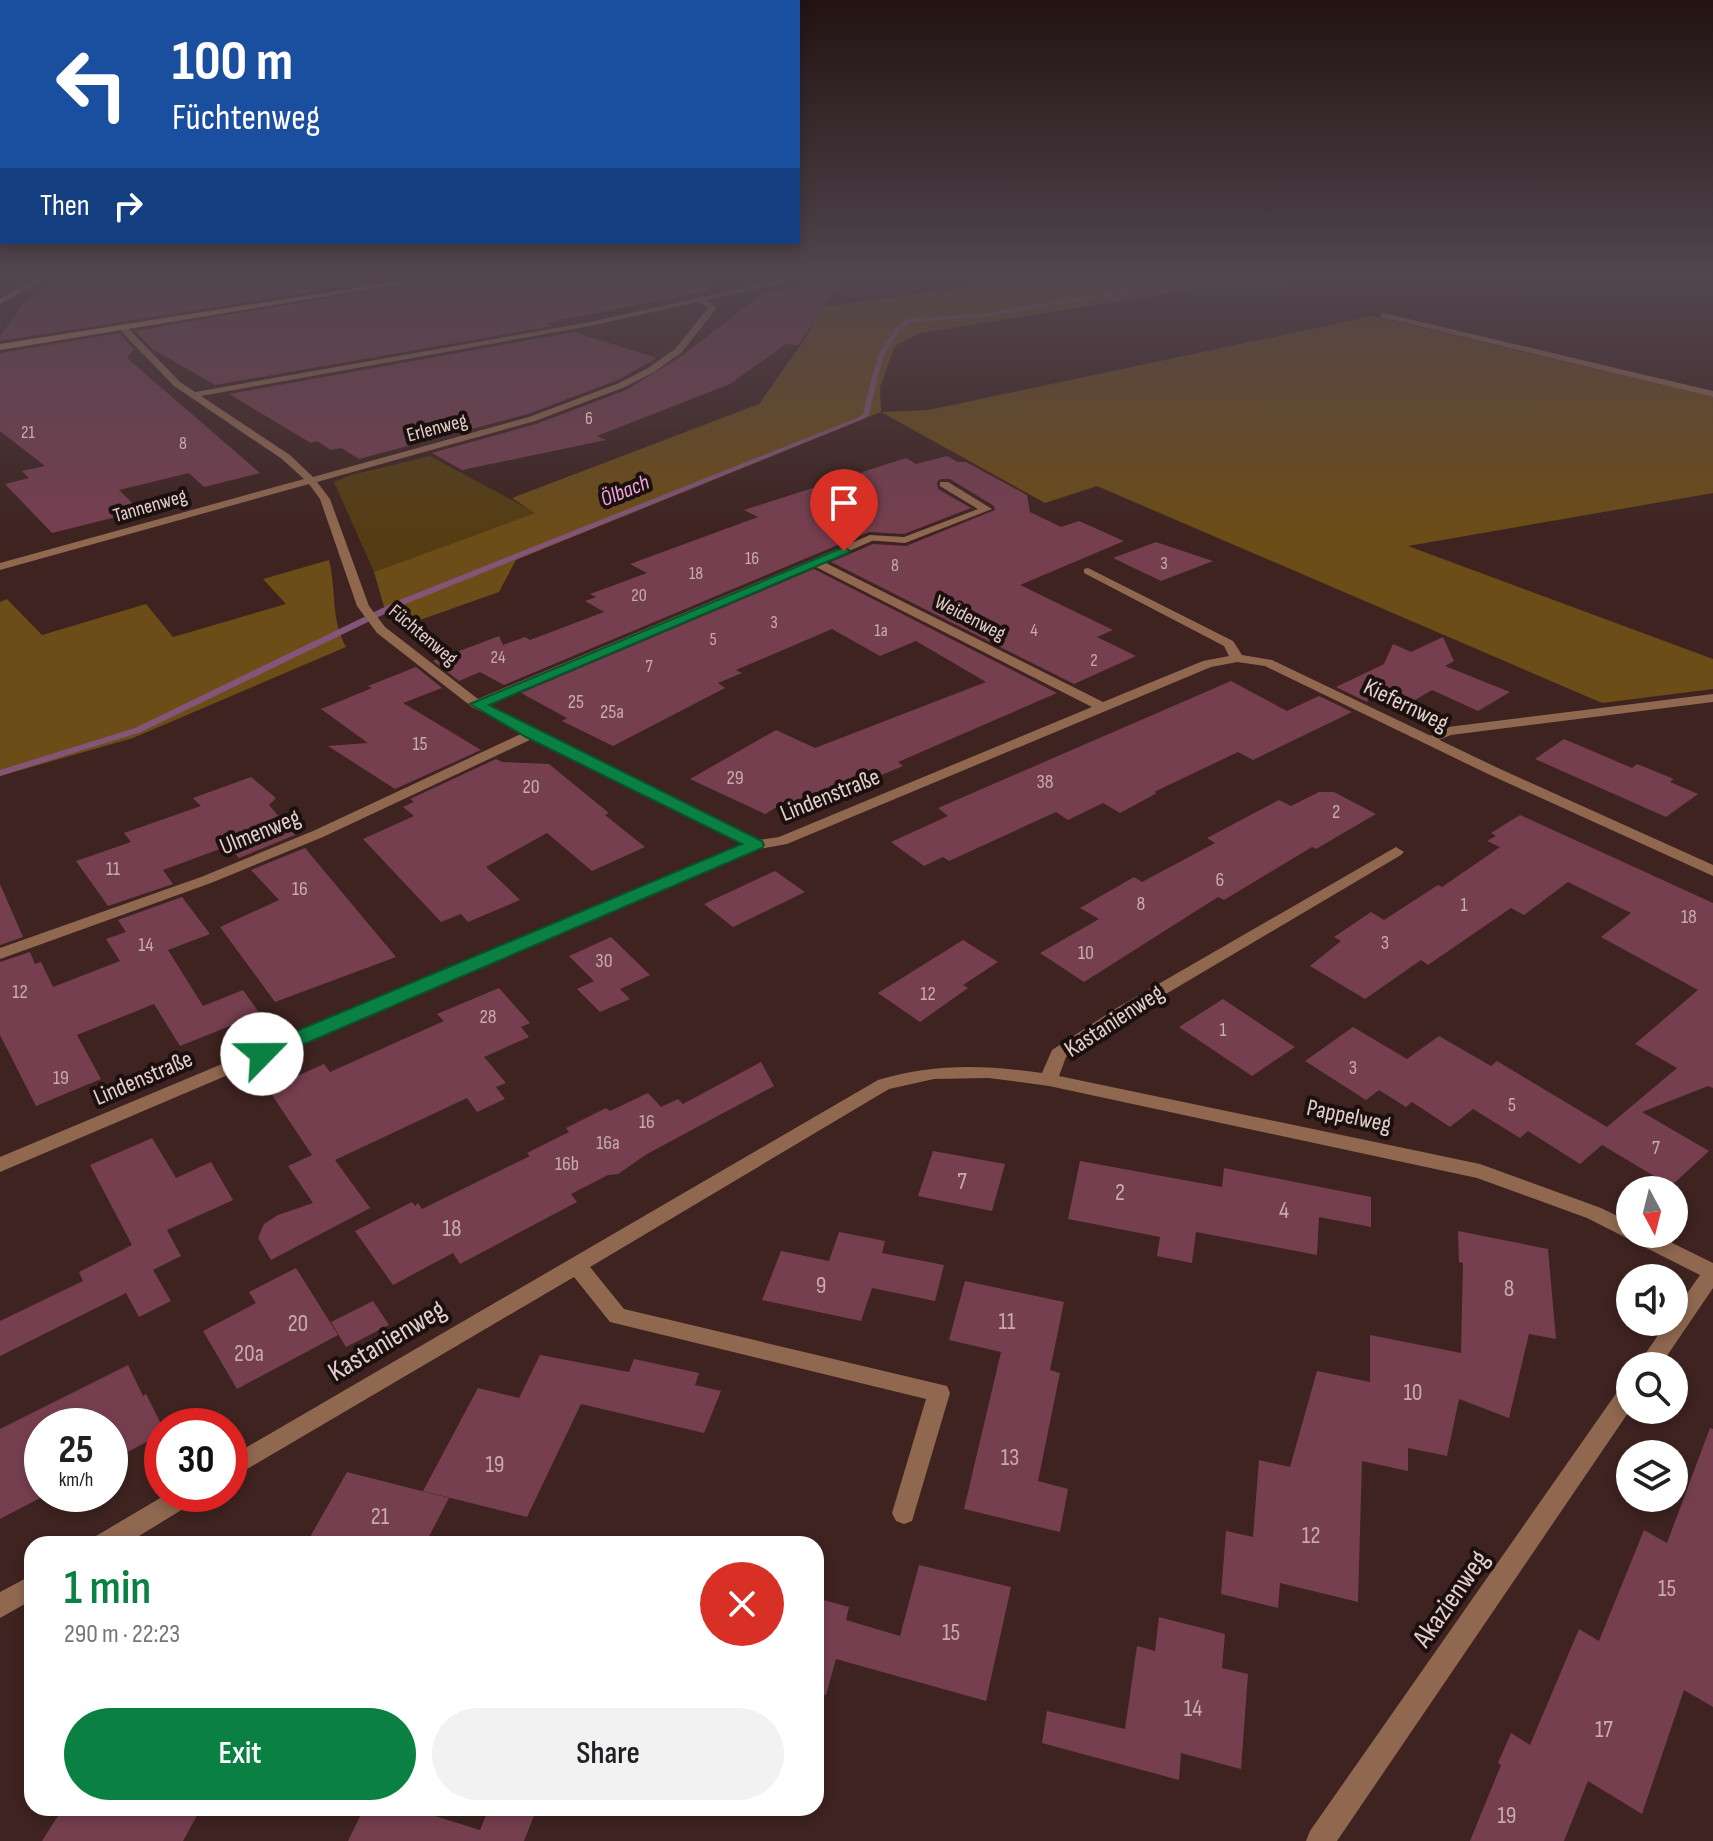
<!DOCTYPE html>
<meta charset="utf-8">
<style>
body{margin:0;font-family:"Sofia Sans Condensed",sans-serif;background:#f2f2f2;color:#202124;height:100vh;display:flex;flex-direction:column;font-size:30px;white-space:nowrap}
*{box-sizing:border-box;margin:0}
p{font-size:26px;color:#757577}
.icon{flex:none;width:44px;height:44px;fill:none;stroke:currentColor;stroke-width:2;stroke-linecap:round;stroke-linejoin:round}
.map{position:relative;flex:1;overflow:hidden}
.sheet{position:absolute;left:24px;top:1536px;width:800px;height:280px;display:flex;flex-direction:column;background:#fff;border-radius:24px;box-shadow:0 4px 12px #0003}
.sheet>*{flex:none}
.banner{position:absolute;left:0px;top:0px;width:800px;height:244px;box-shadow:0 4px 12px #0003;background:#1a4fa0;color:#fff;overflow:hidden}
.needle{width:52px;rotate:173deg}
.buttons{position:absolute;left:1616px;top:1176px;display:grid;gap:16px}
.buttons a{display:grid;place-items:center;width:72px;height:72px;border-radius:50%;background:#fff;box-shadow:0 4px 12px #0003;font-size:40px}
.speed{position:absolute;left:24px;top:1408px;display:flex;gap:16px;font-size:40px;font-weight:700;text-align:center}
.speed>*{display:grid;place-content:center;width:104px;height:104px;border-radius:50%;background:#fff;box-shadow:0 4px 12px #0003;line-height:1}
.speed small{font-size:20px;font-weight:400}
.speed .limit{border:12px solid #d22;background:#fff;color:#111}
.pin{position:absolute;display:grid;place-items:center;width:68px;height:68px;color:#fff;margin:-82px -34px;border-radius:50% 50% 50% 0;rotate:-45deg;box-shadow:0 0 8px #0007}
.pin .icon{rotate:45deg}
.me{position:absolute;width:88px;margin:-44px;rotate:67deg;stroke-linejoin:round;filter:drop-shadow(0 0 6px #0008)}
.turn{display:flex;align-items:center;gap:28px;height:168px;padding:0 40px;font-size:36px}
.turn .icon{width:104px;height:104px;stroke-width:2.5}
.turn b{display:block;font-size:56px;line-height:68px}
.then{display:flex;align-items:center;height:76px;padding:0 40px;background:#0003;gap:16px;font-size:30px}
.round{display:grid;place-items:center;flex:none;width:84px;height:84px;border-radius:42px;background:#f2f2f2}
.summary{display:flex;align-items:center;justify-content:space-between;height:136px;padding:0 40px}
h1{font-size:48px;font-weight:600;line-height:60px;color:#0b8043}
.cta{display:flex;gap:16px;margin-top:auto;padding:16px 40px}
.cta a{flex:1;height:92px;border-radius:48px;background:#0b8043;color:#fff;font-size:32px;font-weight:600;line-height:92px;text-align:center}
.cta a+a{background:#f2f2f2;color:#202124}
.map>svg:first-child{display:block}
.green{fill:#553c12}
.forest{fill:#6c4c17}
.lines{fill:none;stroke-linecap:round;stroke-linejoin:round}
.stream{fill:#845579;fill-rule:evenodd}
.building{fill:#763f50}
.lane{fill:#906850;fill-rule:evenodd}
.street{fill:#906850;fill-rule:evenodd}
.secondary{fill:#c98962;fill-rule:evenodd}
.route{fill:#0b8043;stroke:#07532c;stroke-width:2}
.labels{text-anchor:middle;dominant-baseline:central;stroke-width:8;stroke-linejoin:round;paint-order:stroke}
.far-number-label{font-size:18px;fill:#c7abad}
.far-street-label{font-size:20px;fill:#e2cfcc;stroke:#1c100f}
.number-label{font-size:20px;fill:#c7abad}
.far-water-label{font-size:22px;font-style:italic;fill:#eea6dd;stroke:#1c100f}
.street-label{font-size:24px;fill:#e2cfcc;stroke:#1c100f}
.near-number-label{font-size:24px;fill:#c7abad}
.near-street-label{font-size:28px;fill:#e2cfcc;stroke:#1c100f}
</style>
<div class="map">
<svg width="1713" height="1841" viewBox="0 0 1713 1841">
<rect width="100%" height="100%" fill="#3e2320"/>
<path class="green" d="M430,456L536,513L374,572L334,482L351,475Z"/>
<path class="forest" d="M1048,276H1314L1282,286L1208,287L920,333L895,346L880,387L881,412L929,410L1372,316L1713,397V493L1408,546L1713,659V689L1602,703L1097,486L1045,503L881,412L516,560L499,592L403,626L384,607L374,572L535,513L512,498L759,404L805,339L822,307Z
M329,560C337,592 330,617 346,647L133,738L0,776V602L7,599L42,635L146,604L173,637L286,604L263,579Z"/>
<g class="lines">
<path class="stream" d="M1204,276H1238L1204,280L985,317L911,322L900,330L886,351L878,376L869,415L863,419L403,605L141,732L0,776V770L135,728L397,601L859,417L863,414L872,376L880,351L896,328L907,319L985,313Z"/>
</g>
<path class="building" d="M65,276H411L0,341V336L26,300Z
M453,276H708L710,291L545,323L553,326L215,385L151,348L135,331Z
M844,277L798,345L786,344L730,384L597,436L606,440L462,470L432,453L536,424L626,390L683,355L767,290L776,291Z
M574,332L657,358L618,380L528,414L359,459L341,448L331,450L317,441L311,443L229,394Z
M119,333L134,349L127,358L260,473L204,487L189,473L119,490L140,511L52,533L5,484L29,478L22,471L45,466L0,431V353Z
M947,456L958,462H966L1027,495L1030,512L1061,527L1079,521L1124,541L1020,585L1113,630L1097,637L1136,656L1074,684L831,562L873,544L906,546L995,510L994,506L950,479H940L937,482L938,489L971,508L904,534L869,532L504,685L480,672L459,681L433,661L499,636L503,645L525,637L530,640L604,612L585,601L596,597L590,594L647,573L630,564L758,517L744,510L906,458L916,464Z
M1156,542L1213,561L1161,581L1113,558Z
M814,569L1057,693L898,762L903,766L843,791L828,801L822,798L804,809L787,801L765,814L690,779L776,730L815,748L986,682L916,641L880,656L832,629L736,670L742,673L718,683L725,688L613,746L562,721L567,718L521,693Z
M1443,637L1454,661L1445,666L1510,692L1478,711L1432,690L1408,704L1386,695L1381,697L1371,693L1367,702L1336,687L1384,664L1393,644L1411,652Z
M416,667L442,688L403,703L481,750L395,789L328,746L368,743L321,709L372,688L368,686Z
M1231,681L1287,711L1319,696L1352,712L1253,760L1238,752L1154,792L1157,793L1120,813L1103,803L1068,820L1056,812L949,861L943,857L924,866L891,842L948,816L938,808Z
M1564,739L1632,768L1637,764L1674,779L1670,782L1698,794L1666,817L1535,759Z
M496,759L502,762L549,764L609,813L605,815L645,847L592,871L547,833L486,867L520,900L468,922L461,914L441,922L363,839L414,816L403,807L414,802L410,799Z
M251,777L276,798L269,805L295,835L239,858L228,846L163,870L173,884L108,906L76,861L131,842L124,833L201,806L193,798Z
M1319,792H1334L1376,814L1316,849L1312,847L1224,900L1218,897L1084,982L1040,953L1099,919L1080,908L1134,877L1142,882L1215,843L1207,838L1279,800L1291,806Z
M1520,815L1713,903V1088L1708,1086L1642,1112L1709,1151L1671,1186L1602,1145L1580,1164L1528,1131L1520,1138L1473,1109L1450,1127L1412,1102L1406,1107L1379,1090L1366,1100L1305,1061L1353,1027L1407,1059L1439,1036L1491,1066L1497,1061L1607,1127L1677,1068L1635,1044L1698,990L1601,937L1631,913L1568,882L1524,915L1511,908L1428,965L1421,960L1365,999L1310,966L1341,941L1334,937L1371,912L1384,920L1438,885L1442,887L1500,847L1487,841L1496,836L1491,833Z
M305,848L396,957L275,1002L220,927L279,900L251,870Z
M775,871L805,892L733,927L704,904Z
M0,884L23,937L0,945Z
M182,897L210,934L168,950L203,1006L243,990L260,1014L180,1046L154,1004L77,1035L101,1079L36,1106L0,1035V962L30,952L35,964L41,962L53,987L120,961L106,939L126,932L118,920Z
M611,937L650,975L620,989L630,999L600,1012L577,989L594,981L569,956Z
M963,940L998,962L963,985L968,988L920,1022L878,993Z
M499,988L530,1023L521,1027L529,1037L484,1057L506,1083L496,1087L505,1099L477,1112L467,1098L335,1160L370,1208L271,1260L258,1238L264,1224L278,1215L313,1203L288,1166L312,1155L268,1089L324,1064L330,1072L444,1021L437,1014Z
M1223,999L1295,1047L1252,1076L1179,1027Z
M761,1062L774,1086L647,1154L618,1174L608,1175L571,1194L577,1202L460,1264L453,1253L393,1285L355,1231L412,1202L415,1206L418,1203L422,1209L530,1156L527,1153L569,1132L566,1128L606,1108L610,1111L648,1093L661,1107L678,1099L683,1104Z
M152,1138L176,1178L211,1162L233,1200L167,1230L181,1256L153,1270L171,1301L139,1317L126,1293L0,1356V1321L83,1281L79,1272L132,1245L90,1165Z
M933,1151L1005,1164L992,1211L918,1196Z
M1080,1161L1222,1187L1224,1168L1371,1197V1227L1319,1217L1317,1255L1196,1232L1192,1263L1157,1256L1160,1237L1068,1219Z
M1458,1231L1548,1249L1556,1339L1529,1334L1509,1418L1459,1399L1447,1456L1408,1448V1471L1362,1461L1358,1602L1280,1583L1278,1608L1221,1594L1226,1531L1253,1537L1259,1460L1290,1467L1317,1371L1370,1382V1335L1461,1353L1463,1263L1459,1262Z
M839,1232L885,1241L882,1253L944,1265L935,1301L872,1288L861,1321L762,1300L781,1251L829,1261Z
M296,1268L338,1335L237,1389L203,1331L256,1303L249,1292Z
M965,1281L1064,1302L1050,1370L1060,1373L1038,1481L1068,1489L1060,1532L964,1509L1001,1352L949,1340Z
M373,1301L389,1325L346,1347L331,1322Z
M540,1355L629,1372L634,1359L699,1373L695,1385L721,1391L704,1433L581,1404L527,1517L423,1491L478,1388L519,1398Z
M128,1365L143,1396L146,1394L162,1426V1434L110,1461V1426H42V1497L0,1519V1429Z
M1710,1428L1713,1429V1707L1684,1690L1642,1814L1588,1781L1564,1841H1470L1501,1765L1498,1763L1511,1733L1530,1745L1579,1629L1599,1641L1644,1530L1667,1543Z
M347,1472L449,1498L425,1544H306Z
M919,1565L1011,1587L986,1701L836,1659L826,1695L816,1694V1598L849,1607L846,1620L900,1636Z
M1159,1617L1225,1634L1222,1668L1248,1674L1241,1769L1181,1753L1179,1780L1042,1743L1047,1711L1125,1729L1137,1646L1155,1651Z
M63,1808H201L183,1841H42Z
M364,1808H409L480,1830L489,1808H537L524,1841H348Z"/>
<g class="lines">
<path class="lane" d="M1383,313L1713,391V397L1380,317Z
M940,482H948L992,509L905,543L866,540L864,538L870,535L904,537L978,509L940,486Z
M1713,694V702L1451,735L1429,744L1422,740L1448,727Z"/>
<path class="street" d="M797,276H816L706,300L717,308L681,353L654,372L625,387L535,421L317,482L330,499L369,606L385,627L478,699L870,535L876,538L874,540L824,562L1103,702L1203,661L1229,656L1224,646L1084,573V569L1088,568L1233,641L1242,655L1272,660L1498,768L1713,865V876L1488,774L1265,666L1237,662L1211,667L787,844L759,849L0,1172V1157L744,845L534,738L323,837L211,883L0,959V948L201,877L313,831L523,733L472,707L377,633L357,606L320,499L309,484L0,570V563L304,479L282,459L174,386L119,329V325H125L180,382L195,392L585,323ZM698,302L708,308L675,349L648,368L619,383L529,417L313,477L290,455L201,396L585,327ZM814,566L1092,707L779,837L758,840L488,704Z
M1396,847L1404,852L1401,855L1127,1017L1066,1057L1059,1076L1480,1164L1601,1208L1630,1222V1234H1654L1713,1263V1288L1660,1366H1637L1667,1322H1674V1312L1700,1275L1587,1218L1477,1178L1049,1086L989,1078L934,1079L889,1089L590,1267L624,1309L947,1386L950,1393L912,1521L904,1524L896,1521L892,1513L926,1399L610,1322L574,1277L230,1479V1457L878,1080C935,1063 984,1065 1042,1073L1052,1050L1115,1009Z
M1630,1383V1410L1337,1841H1306L1310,1831L1622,1385Z
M167,1494H200L196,1501L126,1544H92L96,1536Z
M32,1575V1600L0,1618V1592Z"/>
<path class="secondary" d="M39,276H49L0,304V299Z
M431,276H450L0,350V344Z"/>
</g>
<linearGradient id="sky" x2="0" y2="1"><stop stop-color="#221312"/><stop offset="0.52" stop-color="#52454e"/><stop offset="1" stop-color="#52454e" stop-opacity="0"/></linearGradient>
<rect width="1713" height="534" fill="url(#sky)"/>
<path class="route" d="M844,547L850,551L848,553L489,705L762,841L764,845L762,848L269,1059H254L252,1054L254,1049L742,844L526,737L470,704Z"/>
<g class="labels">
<g class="far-number-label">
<text x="589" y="418">6</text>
<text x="28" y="432">21</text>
<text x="183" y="443">8</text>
<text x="752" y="558">16</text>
<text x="1164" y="563">3</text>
<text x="895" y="565">8</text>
<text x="696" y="573">18</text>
<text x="639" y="595">20</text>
<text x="774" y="622">3</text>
<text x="881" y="630">1a</text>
<text x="1034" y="630">4</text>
<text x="713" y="639">5</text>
<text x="498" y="657">24</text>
<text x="1094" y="660">2</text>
<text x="649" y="666">7</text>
</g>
<g class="far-street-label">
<text transform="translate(437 428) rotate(-15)">Erlenweg</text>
<text transform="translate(150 506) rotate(-16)">Tannenweg</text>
<text transform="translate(970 618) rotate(27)">Weidenweg</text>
<text transform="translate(423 635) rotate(40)">Füchtenweg</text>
</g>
<g class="number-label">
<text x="576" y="702">25</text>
<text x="612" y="712">25a</text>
<text x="420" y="744">15</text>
<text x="735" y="778">29</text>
<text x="1045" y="782">38</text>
<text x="531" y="787">20</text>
<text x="1336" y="812">2</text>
<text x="113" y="869">11</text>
<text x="1220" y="880">6</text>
<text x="300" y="889">16</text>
<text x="1141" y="904">8</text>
<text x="1464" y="905">1</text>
<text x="1689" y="917">18</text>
<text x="1385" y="943">3</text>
<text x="146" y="945">14</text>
<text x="1086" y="953">10</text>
<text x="604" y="961">30</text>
<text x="20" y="992">12</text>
<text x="928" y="994">12</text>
<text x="488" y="1017">28</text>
<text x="1223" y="1030">1</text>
<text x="1353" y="1068">3</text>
<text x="61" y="1078">19</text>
<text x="1512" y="1105">5</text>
<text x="647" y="1122">16</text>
<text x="608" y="1143">16a</text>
<text x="1656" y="1148">7</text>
<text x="567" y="1164">16b</text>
</g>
<g class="far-water-label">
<text transform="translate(625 491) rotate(-22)">Ölbach</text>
</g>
<g class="street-label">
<text transform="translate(1406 705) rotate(26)">Kiefernweg</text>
<text transform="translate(830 795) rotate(-22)">Lindenstraße</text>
<text transform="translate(260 832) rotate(-22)">Ulmenweg</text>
<text transform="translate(1114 1021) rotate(-33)">Kastanienweg</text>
<text transform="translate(143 1078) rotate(-23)">Lindenstraße</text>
<text transform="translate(1349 1116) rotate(12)">Pappelweg</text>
</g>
<g class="near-number-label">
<text x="962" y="1181">7</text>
<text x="1120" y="1192">2</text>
<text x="1284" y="1210">4</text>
<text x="452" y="1228">18</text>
<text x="821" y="1285">9</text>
<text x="1509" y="1288">8</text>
<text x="1007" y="1321">11</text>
<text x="298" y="1323">20</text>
<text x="249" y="1353">20a</text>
<text x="1413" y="1392">10</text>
<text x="1010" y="1457">13</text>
<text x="495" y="1464">19</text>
<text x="380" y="1516">21</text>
<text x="1311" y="1535">12</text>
<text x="1667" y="1588">15</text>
<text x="951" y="1632">15</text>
<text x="1193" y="1708">14</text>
<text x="1604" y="1729">17</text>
<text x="1507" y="1815">19</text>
</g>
<g class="near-street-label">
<text transform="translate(387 1341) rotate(-31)">Kastanienweg</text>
<text transform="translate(1451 1599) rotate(-55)">Akazienweg</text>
</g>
</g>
</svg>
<div class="buttons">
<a><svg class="needle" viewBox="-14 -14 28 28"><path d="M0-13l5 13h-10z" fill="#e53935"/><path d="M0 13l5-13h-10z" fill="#757577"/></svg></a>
<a><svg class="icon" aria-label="sound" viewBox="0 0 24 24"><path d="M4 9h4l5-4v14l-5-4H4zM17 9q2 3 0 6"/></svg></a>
<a><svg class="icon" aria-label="search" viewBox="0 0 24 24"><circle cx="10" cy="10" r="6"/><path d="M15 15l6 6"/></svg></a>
<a><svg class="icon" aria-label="layers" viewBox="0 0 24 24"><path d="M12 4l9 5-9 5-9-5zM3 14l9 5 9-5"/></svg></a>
</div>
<div class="speed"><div>25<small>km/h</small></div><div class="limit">30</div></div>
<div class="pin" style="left:844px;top:551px;background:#d93025"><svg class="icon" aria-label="arrive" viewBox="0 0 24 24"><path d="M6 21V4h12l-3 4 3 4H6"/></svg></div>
<svg class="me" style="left:262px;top:1054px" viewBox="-20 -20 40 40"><circle r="19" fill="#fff"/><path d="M0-13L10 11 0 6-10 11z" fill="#0b8043"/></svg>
<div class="banner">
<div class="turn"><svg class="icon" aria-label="left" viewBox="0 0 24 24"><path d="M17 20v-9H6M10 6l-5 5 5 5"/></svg><div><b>100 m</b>Füchtenweg</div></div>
<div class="then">Then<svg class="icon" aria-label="right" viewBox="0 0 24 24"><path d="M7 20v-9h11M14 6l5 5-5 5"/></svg></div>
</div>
<section class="sheet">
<div class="summary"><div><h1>1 min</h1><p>290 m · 22:23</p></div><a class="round" style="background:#d93025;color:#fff"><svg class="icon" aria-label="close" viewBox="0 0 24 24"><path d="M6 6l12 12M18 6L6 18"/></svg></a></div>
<div class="cta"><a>Exit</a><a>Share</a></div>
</section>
</div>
